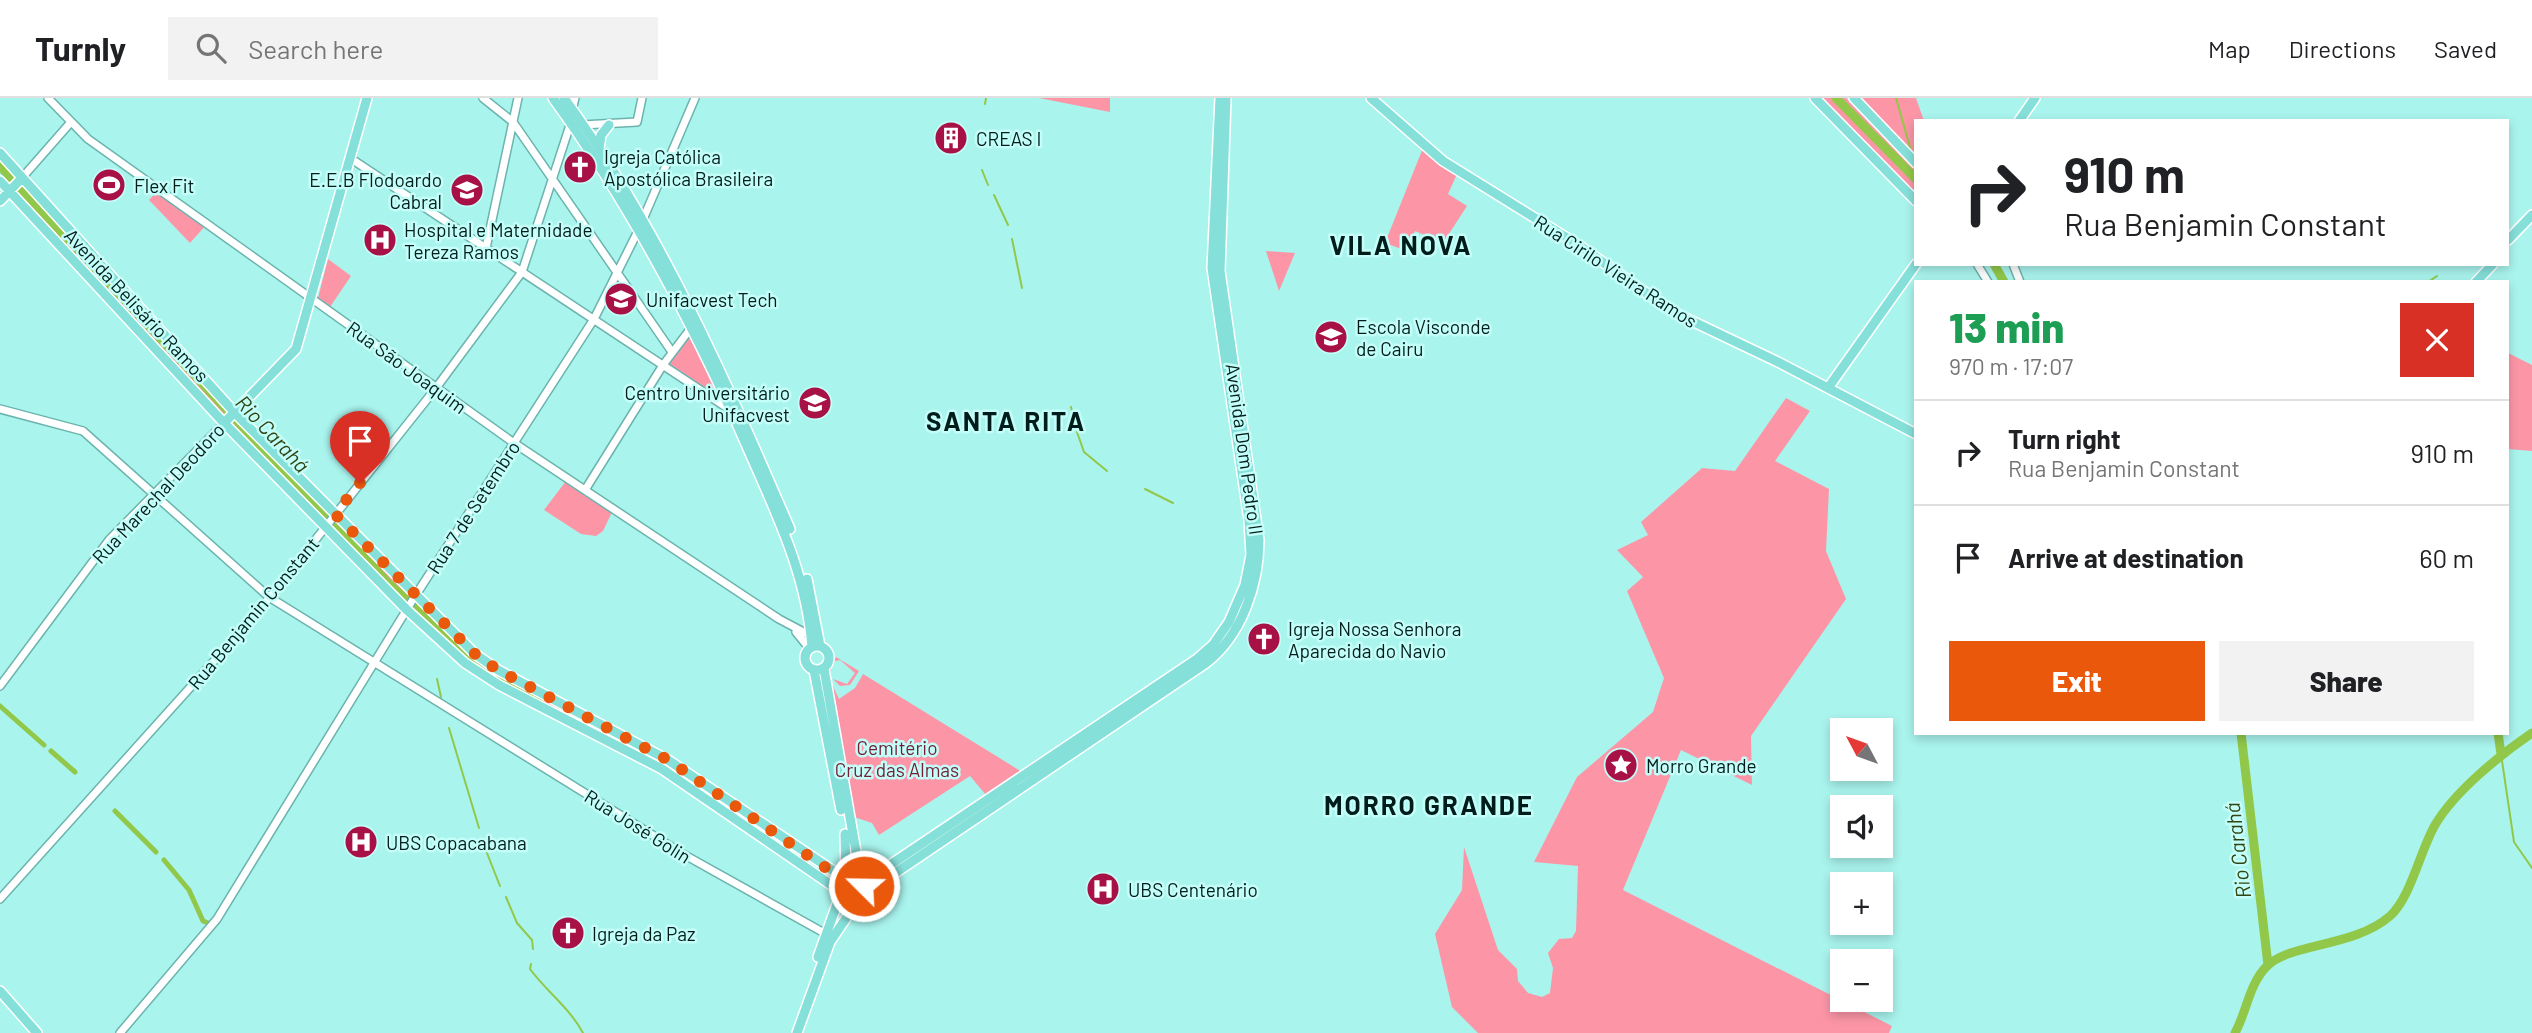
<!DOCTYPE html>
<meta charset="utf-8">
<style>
body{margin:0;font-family:Barlow,sans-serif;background:#f2f2f2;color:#202124;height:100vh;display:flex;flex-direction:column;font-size:26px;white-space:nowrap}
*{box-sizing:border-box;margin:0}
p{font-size:23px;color:#757577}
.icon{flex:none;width:38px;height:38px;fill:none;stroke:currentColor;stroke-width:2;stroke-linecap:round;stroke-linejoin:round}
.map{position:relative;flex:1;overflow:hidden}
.drawer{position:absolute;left:1914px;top:182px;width:595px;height:455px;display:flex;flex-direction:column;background:#fff;border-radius:0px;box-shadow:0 4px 10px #0003}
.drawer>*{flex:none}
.top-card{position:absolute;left:1914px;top:21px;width:595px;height:147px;border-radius:0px;box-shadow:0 4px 10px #0003;background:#fff;color:#202124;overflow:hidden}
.needle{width:46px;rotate:311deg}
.buttons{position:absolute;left:1830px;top:620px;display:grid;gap:14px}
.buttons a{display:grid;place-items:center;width:63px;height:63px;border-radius:0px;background:#fff;box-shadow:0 4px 10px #0003;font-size:35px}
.pin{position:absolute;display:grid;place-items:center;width:60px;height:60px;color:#fff;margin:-72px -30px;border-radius:50% 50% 50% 0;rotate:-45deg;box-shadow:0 0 7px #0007}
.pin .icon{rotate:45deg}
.me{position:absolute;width:77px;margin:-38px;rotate:293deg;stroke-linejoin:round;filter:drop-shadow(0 0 5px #0008)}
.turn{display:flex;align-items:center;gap:24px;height:147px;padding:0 35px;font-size:32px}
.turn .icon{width:91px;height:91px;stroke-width:2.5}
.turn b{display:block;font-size:49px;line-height:60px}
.round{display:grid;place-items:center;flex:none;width:74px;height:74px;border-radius:0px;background:#f2f2f2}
.summary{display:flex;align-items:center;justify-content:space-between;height:119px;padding:0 35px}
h1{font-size:42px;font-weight:800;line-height:52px;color:#1e9e55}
.action{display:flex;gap:14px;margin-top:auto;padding:14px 35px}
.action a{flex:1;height:80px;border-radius:0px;background:#ea580c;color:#fff;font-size:28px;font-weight:800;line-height:80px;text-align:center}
.action a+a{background:#f2f2f2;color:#202124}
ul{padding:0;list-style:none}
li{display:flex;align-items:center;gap:21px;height:105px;padding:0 35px;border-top:2px solid #e0e0e0}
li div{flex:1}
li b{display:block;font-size:26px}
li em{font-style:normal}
header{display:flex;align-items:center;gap:42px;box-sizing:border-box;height:98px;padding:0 35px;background:#fff;border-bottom:2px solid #e0e0e0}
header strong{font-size:33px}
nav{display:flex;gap:38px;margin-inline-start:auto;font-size:24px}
.search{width:490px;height:63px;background:#f2f2f2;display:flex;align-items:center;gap:18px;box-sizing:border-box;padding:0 24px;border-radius:0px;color:#757577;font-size:26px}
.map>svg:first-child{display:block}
.green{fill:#fc96a7}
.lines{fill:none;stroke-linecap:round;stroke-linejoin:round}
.stream{stroke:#92c84a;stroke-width:2}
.canal{stroke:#92c84a;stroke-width:5}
.river{stroke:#92c84a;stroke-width:9}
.minor-casing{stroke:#6bb4ae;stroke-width:10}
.major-casing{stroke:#fff;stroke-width:12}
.minor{stroke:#fff;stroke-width:7}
.major{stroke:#86e0da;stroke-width:9}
.route{stroke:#ea580c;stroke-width:12;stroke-dasharray:0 21.6}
.labels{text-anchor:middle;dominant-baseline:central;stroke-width:5;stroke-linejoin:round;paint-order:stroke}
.poi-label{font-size:19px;fill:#001d1c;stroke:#c4fef9;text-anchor:start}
.street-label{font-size:19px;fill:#001d1c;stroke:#c4fef9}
.park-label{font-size:19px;fill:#731f35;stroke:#c4fef9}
.water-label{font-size:21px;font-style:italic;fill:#304513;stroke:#c4fef9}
.district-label{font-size:26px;font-weight:bold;letter-spacing:2px;fill:#001d1c;stroke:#c4fef9}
</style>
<header>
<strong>Turnly</strong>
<div class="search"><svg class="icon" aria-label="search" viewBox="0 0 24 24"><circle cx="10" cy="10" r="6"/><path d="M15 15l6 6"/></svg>Search here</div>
<nav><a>Map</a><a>Directions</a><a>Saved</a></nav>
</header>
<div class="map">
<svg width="2532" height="935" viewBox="0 0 2532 935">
<rect width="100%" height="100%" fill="#aaf4ee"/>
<path class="green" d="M1039,0H1110V14Z
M1821,0H1846L1916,69V95Z
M1854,0H1916L1924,23H1916V65Z
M1423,50L1457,76L1448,96L1467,108L1443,145L1415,133L1407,153L1385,145Z
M21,86L228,312L221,318L13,93Z
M159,91L207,126L190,145L149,102Z
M1266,153L1295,155L1279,193Z
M328,161L351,178L330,209L318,200Z
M691,238L693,240L722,301L668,265Z
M2508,255L2532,267V353L2508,351Z
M1786,300L1810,313L1775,363L1829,391L1826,453L1846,501L1751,638L1752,687L1681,652L1623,792L1892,928L1889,935H1478L1452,909L1435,836L1462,792L1464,749L1498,852L1517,871L1518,883L1528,895L1542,899L1550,895L1553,870L1548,855L1559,841L1572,840L1576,833L1578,768L1534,764L1577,679L1653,614L1664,580L1627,493L1643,479L1617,452L1648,437L1641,424L1702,370L1735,373Z
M232,317L329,415L324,424L225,324Z
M566,383L612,414L603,433L596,438L581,436L544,412Z
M335,423L408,497L405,504L330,430Z
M416,505L463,549L600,629L598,632L482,575L410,512Z
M836,559L859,573L850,587L840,588L833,581L847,586L855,575L840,562L835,563L828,578L839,601L855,590L863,576L1019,672V676L986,697L970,678L879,737L872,725L851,718L836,630L838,610L835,629L827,576Z"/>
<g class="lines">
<path class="stream" d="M1896,0L1912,56
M985,6L986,0
M982,72L988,87
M994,97L1008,127
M1012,141L1022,190
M2428,184L2437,178
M1071,309L1075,325
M1077,334L1084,354L1107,373
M1145,391L1173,405
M437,581L441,599
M449,630L479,730
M2501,656L2514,744L2532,770
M483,745L500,788
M506,799L517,825L532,842L533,851
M531,866L530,871C546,893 569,909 583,935"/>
<path class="canal" d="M0,608L44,647
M51,653L75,674
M115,713L156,754
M164,762L189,792L203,823L208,825"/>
<path class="river" d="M1836,0L1916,81
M0,68L388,485L482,570L540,602
M1994,166L2004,184
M2241,635L2268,867
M2498,635L2501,656
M2235,935C2247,913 2249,886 2267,868C2290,845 2355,849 2390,818C2411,799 2420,753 2435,727C2455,693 2500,657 2532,635"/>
<defs>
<path id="minor" d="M48,0L88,41L514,345L779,521L813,539
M483,0L513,24L672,254
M572,12L575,0
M582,27L637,24L642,0
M350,60L732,313
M21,81L71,24
M486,150L518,0
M1977,166L1988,184
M2013,166L2020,184
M0,311L83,333L269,499L683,756L826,836
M585,392L663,267L691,230
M796,534L809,550
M0,588L109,442L224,325
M0,801L258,514L436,290L522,174L571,24
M120,935L217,821L412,503L594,221L638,133L695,0"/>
<path id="major" d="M553,0C632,109 695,229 749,353C777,417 807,478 812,549
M564,0C660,131 726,283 790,431
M1371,0L1443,63L1580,148L1673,214L1778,264L1916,336
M1815,0L1916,103
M1854,0L1916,65
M2019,23L2035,0
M599,51L601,37L609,27
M0,55L236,316L475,556L498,572L668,662L844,780
M0,83L224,325L407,512L465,565L499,587L662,671L840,793
M0,103L21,81
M2508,142L2532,117
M2476,184L2493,166
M1828,290L1916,166
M224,325L296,251L367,0
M807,481L820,548
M805 560a12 12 0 1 1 24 0a12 12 0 1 1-24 0Z
M824,571L861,782L881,773L1197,561L1213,547L1229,524L1245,487L1251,457L1249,422L1212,170L1220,0
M814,572L841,712
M845,736L846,779
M818,859L841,795
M0,893L37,935
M797,935L830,844L861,798L1206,565C1242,537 1259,486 1259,442L1220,173L1226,0"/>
</defs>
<use href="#minor" class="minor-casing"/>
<use href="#major" class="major-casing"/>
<use href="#minor" class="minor"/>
<use href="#major" class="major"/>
</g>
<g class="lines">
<path class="route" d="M360,385L335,416L475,556L498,572L668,662L835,776L844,780L858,779L864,788"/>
</g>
<defs>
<symbol id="building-disc" viewBox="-11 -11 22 22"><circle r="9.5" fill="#a71145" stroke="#c4fef9"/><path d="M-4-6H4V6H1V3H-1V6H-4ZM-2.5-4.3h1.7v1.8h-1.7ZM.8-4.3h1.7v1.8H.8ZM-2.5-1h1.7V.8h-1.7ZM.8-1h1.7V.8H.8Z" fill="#fff"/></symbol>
<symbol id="church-disc" viewBox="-11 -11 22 22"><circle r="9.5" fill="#a71145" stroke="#c4fef9"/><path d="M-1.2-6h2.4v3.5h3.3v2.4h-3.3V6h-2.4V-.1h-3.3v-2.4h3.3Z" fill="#fff"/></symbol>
<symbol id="stadium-disc" viewBox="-11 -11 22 22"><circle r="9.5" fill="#a71145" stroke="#c4fef9"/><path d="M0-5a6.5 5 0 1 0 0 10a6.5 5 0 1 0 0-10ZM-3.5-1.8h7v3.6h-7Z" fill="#fff"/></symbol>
<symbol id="school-disc" viewBox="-11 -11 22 22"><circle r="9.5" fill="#a71145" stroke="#c4fef9"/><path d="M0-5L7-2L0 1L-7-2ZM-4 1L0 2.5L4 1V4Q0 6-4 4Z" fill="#fff"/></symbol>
<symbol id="hospital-disc" viewBox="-11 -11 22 22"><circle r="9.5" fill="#a71145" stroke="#c4fef9"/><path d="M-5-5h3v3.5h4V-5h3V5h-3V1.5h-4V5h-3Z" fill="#fff"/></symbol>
<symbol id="university-disc" viewBox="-11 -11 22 22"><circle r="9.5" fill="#a71145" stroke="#c4fef9"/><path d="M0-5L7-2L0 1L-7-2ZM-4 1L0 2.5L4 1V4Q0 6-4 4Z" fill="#fff"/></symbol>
<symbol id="sight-disc" viewBox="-11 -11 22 22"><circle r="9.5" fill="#a71145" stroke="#c4fef9"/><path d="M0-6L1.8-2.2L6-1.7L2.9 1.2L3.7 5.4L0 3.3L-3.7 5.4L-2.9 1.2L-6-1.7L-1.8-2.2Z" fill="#fff"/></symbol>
</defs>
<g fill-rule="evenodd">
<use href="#building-disc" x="932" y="21" width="38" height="38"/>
<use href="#church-disc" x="561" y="50" width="38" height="38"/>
<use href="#stadium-disc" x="90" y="68" width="38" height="38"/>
<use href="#school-disc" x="448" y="73" width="38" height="38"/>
<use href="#hospital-disc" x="361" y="123" width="38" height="38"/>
<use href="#university-disc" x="602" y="182" width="38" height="38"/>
<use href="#school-disc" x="1312" y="220" width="38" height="38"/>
<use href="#university-disc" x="796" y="286" width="38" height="38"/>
<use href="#church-disc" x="1245" y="522" width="38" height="38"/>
<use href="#sight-disc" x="1602" y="648" width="38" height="38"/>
<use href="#hospital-disc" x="342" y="725" width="38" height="38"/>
<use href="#hospital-disc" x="1084" y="772" width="38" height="38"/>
<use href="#church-disc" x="549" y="816" width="38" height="38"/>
</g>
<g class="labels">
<g class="poi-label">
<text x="976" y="40">CREAS I</text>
<text x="604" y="58">Igreja Católica<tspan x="604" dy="22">Apostólica Brasileira</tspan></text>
<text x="442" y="81" text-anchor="end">E.E.B Flodoardo<tspan x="442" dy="22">Cabral</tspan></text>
<text x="134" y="87">Flex Fit</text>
<text x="404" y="131">Hospital e Maternidade<tspan x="404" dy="22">Tereza Ramos</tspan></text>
<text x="646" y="201">Unifacvest Tech</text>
<text x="1356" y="228">Escola Visconde<tspan x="1356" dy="22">de Cairu</tspan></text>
<text x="790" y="294" text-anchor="end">Centro Universitário<tspan x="790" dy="22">Unifacvest</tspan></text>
<text x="1288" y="530">Igreja Nossa Senhora<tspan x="1288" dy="22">Aparecida do Navio</tspan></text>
<text x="1646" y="667">Morro Grande</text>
<text x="386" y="744">UBS Copacabana</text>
<text x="1128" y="791">UBS Centenário</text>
<text x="592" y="835">Igreja da Paz</text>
</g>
<g class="street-label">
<text transform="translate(1616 173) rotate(33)">Rua Cirilo Vieira Ramos</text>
<text transform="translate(137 207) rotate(47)">Avenida Belisário Ramos</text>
<text transform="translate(407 269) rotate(36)">Rua São Joaquim</text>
<text transform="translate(1245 351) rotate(82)">Avenida Dom Pedro II</text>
<text transform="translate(158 395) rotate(-47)">Rua Marechal Deodoro</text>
<text transform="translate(473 409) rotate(-57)">Rua 7 de Setembro</text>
<text transform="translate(253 515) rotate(-50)">Rua Benjamin Constant</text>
<text transform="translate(638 728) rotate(32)">Rua José Golin</text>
</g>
<g class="park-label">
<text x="897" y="649">Cemitério<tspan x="897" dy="22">Cruz das Almas</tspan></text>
</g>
<g class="water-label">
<text transform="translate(273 335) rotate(47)">Rio Carahá</text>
<text transform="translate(2237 753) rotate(-97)">Rio Carahá</text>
</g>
<g class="district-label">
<text x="1401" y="146">VILA NOVA</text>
<text x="1006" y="322">SANTA RITA</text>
<text x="1429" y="706">MORRO GRANDE</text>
</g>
</g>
</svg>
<div class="buttons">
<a><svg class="needle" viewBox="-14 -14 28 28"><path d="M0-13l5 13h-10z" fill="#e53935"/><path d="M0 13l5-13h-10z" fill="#757577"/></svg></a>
<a><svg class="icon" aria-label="sound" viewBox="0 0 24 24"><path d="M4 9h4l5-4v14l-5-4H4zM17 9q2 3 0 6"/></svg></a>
<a>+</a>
<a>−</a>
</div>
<div class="pin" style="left:360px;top:385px;background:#d93025"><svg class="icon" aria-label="arrive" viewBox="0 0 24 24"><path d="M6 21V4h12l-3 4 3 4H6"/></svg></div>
<svg class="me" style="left:864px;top:788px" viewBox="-20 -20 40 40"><circle r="17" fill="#ea580c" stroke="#fff" stroke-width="3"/><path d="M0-11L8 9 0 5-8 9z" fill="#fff"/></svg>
<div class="top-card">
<div class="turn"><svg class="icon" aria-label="right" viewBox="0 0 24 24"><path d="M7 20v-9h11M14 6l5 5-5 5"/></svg><div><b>910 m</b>Rua Benjamin Constant</div></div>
</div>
<section class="drawer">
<div class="summary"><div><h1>13 min</h1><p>970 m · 17:07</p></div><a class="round" style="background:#d93025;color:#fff"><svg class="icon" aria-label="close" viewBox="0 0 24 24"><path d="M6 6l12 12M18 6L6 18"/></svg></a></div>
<ul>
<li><svg class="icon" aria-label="right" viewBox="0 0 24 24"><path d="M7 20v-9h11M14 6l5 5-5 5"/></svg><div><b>Turn right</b><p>Rua Benjamin Constant</p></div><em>910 m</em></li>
<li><svg class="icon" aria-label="arrive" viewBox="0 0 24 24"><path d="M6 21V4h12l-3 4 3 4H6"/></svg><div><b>Arrive at destination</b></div><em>60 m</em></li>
</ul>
<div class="action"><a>Exit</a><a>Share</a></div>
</section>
</div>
